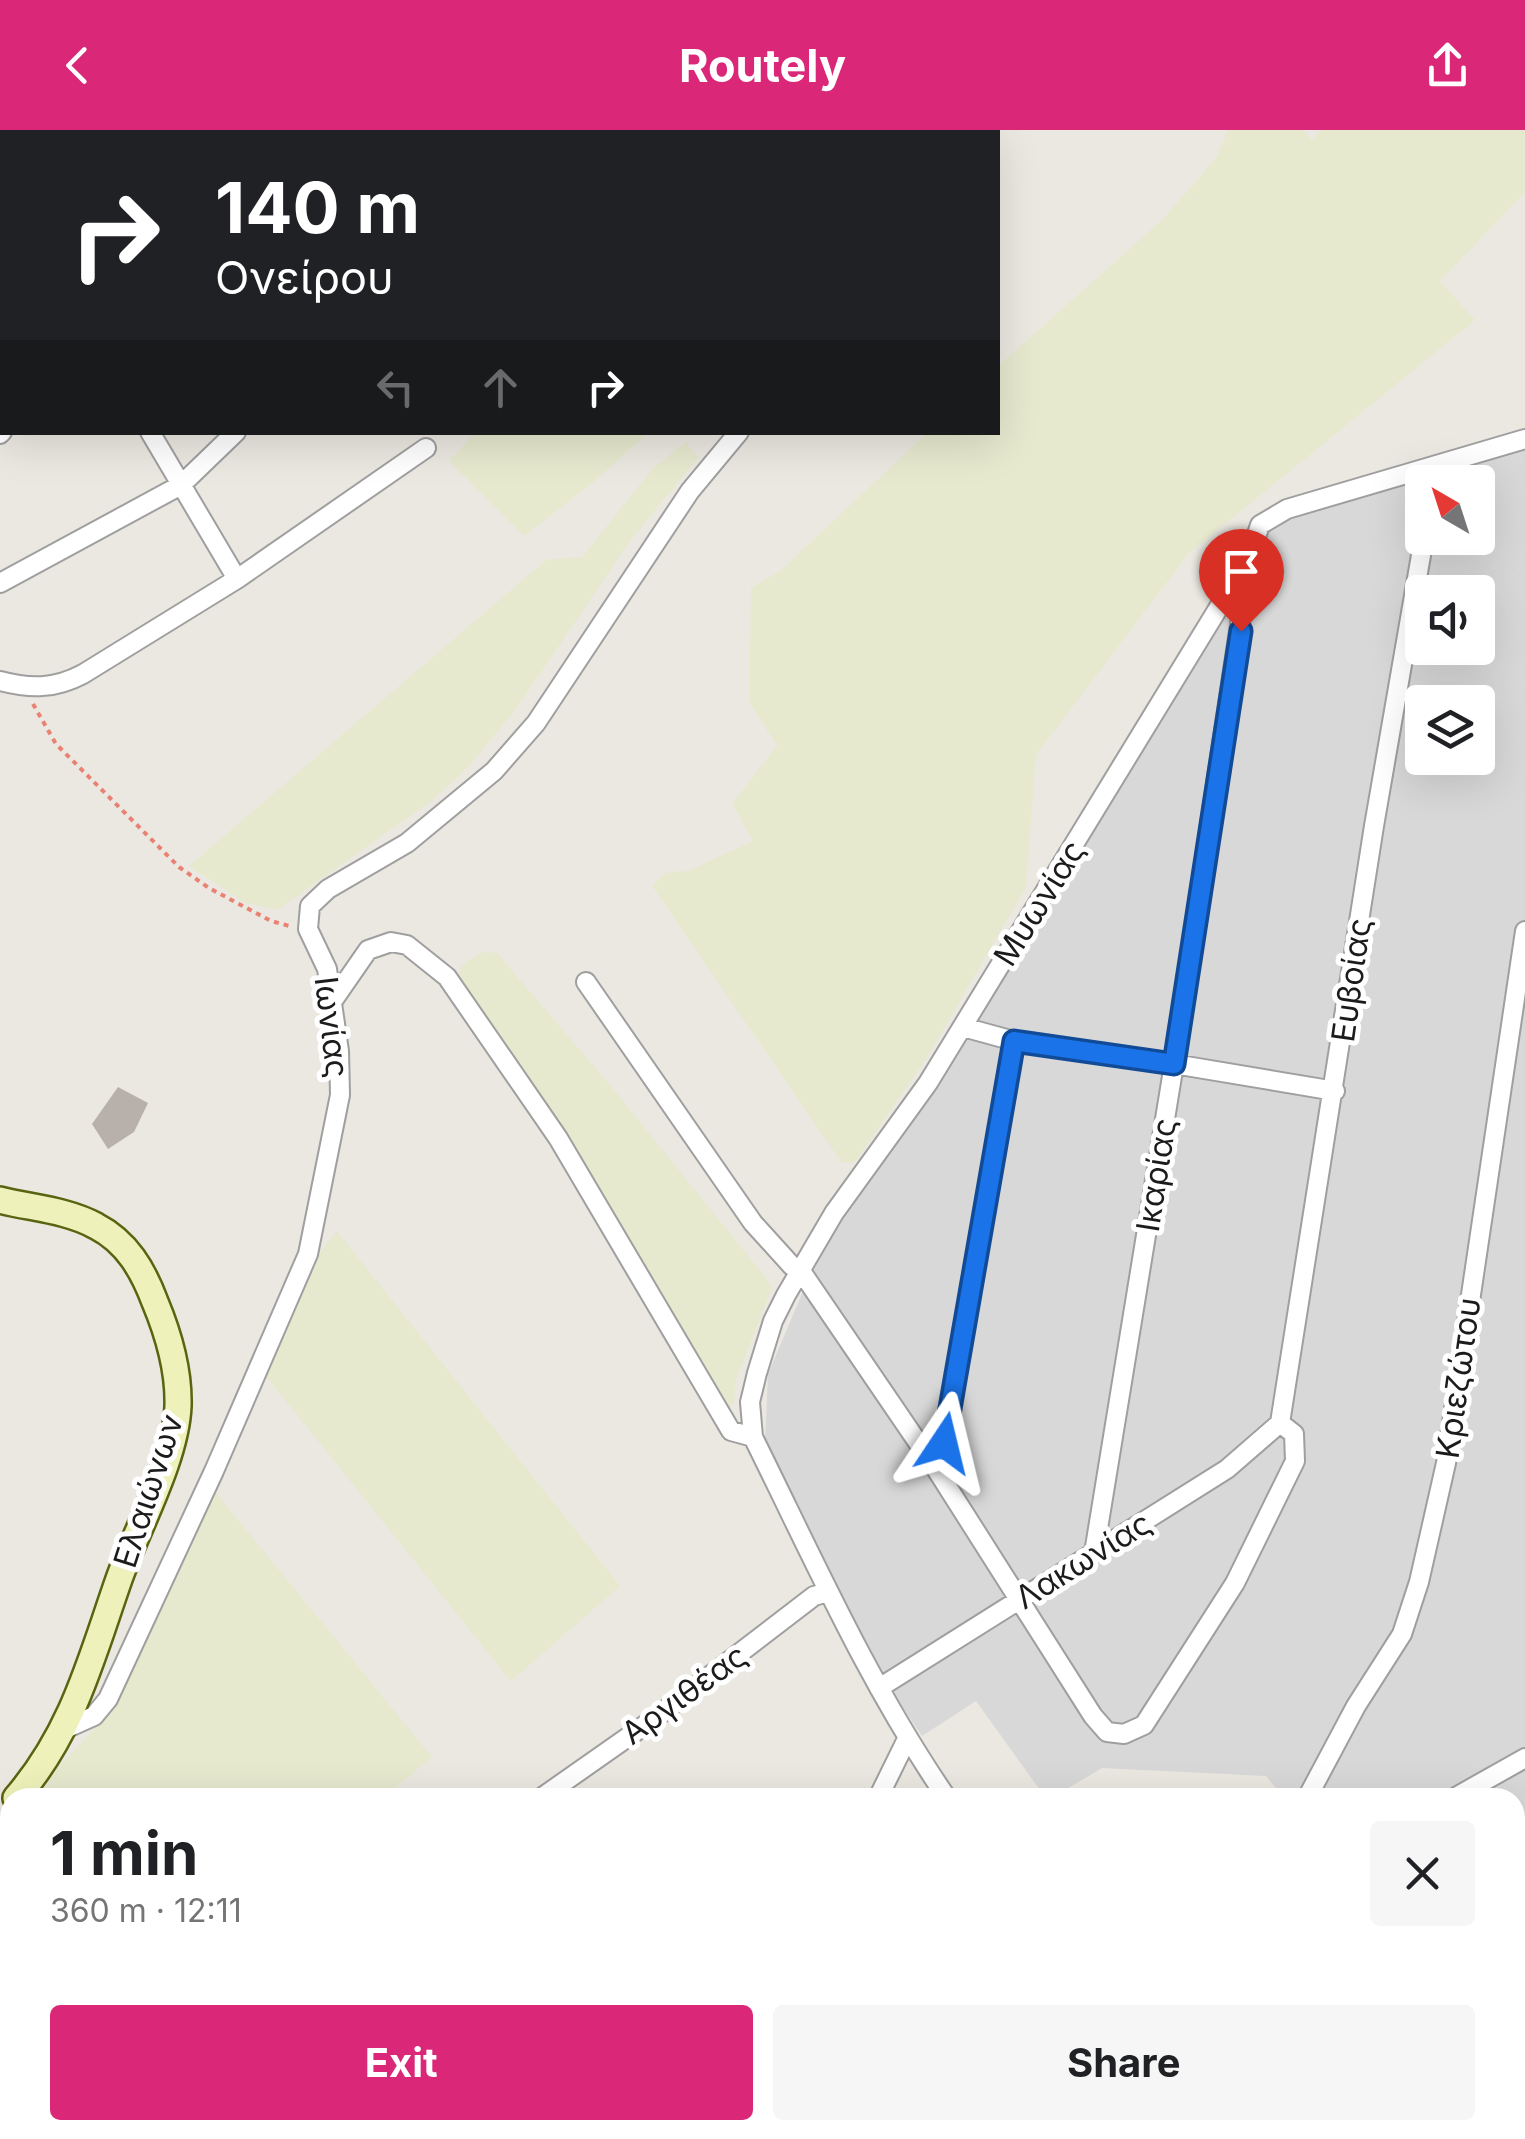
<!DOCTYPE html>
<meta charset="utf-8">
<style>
body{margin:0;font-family:Inter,sans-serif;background:#f6f6f6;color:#202124;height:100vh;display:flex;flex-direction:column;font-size:38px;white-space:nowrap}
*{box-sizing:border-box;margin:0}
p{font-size:32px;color:#757577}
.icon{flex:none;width:55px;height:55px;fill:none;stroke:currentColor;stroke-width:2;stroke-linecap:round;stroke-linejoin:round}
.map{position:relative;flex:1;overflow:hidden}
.details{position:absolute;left:0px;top:1658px;width:1525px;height:352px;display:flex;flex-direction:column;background:#fff;border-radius:30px 30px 0 0;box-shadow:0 10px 40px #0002}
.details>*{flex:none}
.guide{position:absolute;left:0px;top:0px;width:1000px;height:305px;box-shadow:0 10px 40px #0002;background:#202124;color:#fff;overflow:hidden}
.needle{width:65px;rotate:321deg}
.controls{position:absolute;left:1405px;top:335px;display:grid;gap:20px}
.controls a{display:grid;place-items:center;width:90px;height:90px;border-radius:10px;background:#fff;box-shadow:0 10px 40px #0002;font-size:50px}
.pin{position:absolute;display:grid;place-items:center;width:85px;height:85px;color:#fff;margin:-102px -42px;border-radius:50% 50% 50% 0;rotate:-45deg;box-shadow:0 0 10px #0007}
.pin .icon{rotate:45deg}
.me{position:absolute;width:110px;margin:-55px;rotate:10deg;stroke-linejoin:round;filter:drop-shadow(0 0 8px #0008)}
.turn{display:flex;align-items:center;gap:35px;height:210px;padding:0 50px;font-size:45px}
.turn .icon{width:130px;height:130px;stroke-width:2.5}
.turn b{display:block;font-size:70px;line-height:85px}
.lanes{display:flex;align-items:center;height:95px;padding:0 50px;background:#0003;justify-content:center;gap:50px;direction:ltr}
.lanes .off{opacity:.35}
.round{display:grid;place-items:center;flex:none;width:105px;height:105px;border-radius:10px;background:#f6f6f6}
.overview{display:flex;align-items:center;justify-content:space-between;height:170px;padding:0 50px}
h1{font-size:60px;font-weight:700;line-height:75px}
.action{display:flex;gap:20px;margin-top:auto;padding:20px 50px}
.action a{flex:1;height:115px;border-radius:10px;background:#db2777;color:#fff;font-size:40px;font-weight:700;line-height:115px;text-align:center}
.action a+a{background:#f6f6f6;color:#202124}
header{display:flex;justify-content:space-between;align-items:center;height:130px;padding:0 50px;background:#db2777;color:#fff;font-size:45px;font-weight:700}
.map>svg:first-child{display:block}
.residential{fill:#d9d8d8;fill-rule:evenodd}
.farmland{fill:#e6e9ce}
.park{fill:#c1f2c6}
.building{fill:#b8b1ab}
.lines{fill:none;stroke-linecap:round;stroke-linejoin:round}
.minor-casing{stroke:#9f9f9f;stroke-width:22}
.secondary-casing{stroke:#596410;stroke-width:30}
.path{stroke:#ea8274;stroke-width:4;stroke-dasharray:5 5;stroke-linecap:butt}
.minor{stroke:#fff;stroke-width:18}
.secondary{stroke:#eef1b9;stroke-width:25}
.route-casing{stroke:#114b97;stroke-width:25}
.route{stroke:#1a73e8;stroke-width:18}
.labels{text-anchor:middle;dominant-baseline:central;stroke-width:10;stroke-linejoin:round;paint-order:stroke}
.street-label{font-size:32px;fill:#1b1b1b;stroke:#fff}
</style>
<header><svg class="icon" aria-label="back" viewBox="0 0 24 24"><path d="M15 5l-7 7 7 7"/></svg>Routely<svg class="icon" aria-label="share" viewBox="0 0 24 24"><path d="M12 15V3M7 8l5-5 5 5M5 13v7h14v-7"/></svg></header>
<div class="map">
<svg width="1525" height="2009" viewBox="0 0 1525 2009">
<rect width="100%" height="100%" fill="#ebe8e1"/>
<path class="residential" d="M1525,315V1841L1515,1848V1668L1283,1667L1266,1646L1102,1638L1053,1667H1045L976,1571L922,1606L883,1548L765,1313L768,1244L804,1159L841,1086L924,975L1147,613L1256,428L1265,401L1282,389ZM1422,352H1478V408H1422ZM1422,462H1478V518H1422ZM1422,572H1478V628H1422Z
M1515,1893L1525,1908V2009H1444L1437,2000H1515Z"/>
<path class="farmland" d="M1228,0H1303L1312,10L1322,0H1525V62L1440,151L1475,190L1188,424L1036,625L1026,757L926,929L855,1032L842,1033L652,756L665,743L688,741L753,711L732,674L777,616L749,572L751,458L780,441L927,303L998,302V236L1162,90L1217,27Z
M475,303V302L648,303L596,350L524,406L449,331Z
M686,312L698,328L630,411L516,579L469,636L430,672L277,780L246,773L189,736L546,430L582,427L652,339Z
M481,822L497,823L615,961L766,1148L772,1158L736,1250L734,1272L729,1280L721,1277L457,849L461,837Z
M337,1101L620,1456L511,1551L263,1243L314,1129Z
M213,1359L432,1627L384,1667L29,1668L108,1584Z
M10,1687V1831L0,1820V1697Z
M0,1841L10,1852V1969L0,1979Z
M983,2000H1146L1151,2009H971Z"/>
<path class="park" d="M248,2000H312L318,2008L255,2009Z"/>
<path class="building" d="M118,957L148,973L134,1002L108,1019L92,994Z"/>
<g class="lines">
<defs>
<path id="minor" d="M976,2L978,0
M150,302L237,449
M0,304L2,302
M0,453L181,355L236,302
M0,551C30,559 55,559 83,544L237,449L426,318
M586,852L753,1093L792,1136L801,1141L938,1342L1093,1586L1107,1602L1124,1604L1144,1595L1235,1453L1295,1331L1294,1304L1280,1293
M332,872L368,820L391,812L407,815L447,847L558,1008L731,1301L753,1307
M963,897L1014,911L1174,934L1335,961
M1280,1293L1374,696L1424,408
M938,1342L1014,911
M1094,1423L1174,934L1249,434
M879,1558L1227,1339L1280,1293
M65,1599L94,1586L108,1569L214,1341L308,1124L340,965L339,921L327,839L308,799L310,776L328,759L407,713L494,641L536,593L690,361L739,302
M541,1668L655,1588L814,1466L828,1462
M878,1668L907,1609
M947,1668C869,1555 814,1430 753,1307L750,1272L757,1243L773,1191L786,1165L834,1083L928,953L1249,428L1260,395L1287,379L1525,309
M1307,1668L1356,1576L1402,1504L1419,1452L1446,1333L1525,801
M1454,1668L1525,1628
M1515,1877L1525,1891
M232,2000L239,2009
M1164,2000L1170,2009
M1418,2000L1424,2009
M89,2009L100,2000
M602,2009L616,2000"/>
<path id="secondary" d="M0,1070C31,1078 67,1080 96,1096C127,1112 143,1140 155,1172C168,1203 179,1241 178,1276C176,1329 137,1398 119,1449C91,1529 73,1602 16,1668"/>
</defs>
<use href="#minor" class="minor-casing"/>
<use href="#secondary" class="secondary-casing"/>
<path class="path" d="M33,574L56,614L179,737L209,758L271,791L293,797
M0,1829L10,1840"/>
<use href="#minor" class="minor"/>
<use href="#secondary" class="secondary"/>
</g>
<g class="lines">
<defs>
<path id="route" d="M944,1313L1014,911L1174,934L1241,501"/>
</defs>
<use href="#route" class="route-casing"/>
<use href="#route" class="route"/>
</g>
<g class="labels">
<g class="street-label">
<text transform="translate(1039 773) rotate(-58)">Μυωνίας</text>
<text transform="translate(1351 850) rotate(-82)">Ευβοίας</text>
<text transform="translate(332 897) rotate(83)">Ιωνίας</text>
<text transform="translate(1156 1045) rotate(-81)">Ικαρίας</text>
<text transform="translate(1458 1248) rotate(-82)">Κριεζώτου</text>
<text transform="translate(148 1361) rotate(-72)">Ελαιώνων</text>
<text transform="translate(1083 1430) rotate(-32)">Λακωνίας</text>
<text transform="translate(684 1564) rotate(-36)">Αργιθέας</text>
</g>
</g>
</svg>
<div class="controls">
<a><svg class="needle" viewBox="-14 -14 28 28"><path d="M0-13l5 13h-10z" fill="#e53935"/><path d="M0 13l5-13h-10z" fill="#757577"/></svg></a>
<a><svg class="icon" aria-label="sound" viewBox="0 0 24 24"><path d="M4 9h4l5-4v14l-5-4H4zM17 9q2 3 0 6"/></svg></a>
<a><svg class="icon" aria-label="layers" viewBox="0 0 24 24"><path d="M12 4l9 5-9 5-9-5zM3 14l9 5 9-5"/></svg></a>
</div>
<div class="pin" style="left:1241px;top:501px;background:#d93025"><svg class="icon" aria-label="arrive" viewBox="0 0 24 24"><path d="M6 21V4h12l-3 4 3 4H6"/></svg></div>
<svg class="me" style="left:944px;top:1313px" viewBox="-20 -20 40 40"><path d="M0-17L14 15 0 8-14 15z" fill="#1a73e8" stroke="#fff" stroke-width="4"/></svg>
<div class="guide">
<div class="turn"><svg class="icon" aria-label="right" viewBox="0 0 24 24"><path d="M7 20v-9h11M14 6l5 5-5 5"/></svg><div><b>140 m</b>Ονείρου</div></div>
<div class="lanes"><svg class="icon off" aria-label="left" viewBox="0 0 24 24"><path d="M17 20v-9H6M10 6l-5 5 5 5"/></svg><svg class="icon off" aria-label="ahead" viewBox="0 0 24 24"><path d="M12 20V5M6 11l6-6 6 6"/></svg><svg class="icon" aria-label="right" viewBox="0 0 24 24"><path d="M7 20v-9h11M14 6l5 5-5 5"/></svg></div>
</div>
<section class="details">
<div class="overview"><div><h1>1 min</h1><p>360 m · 12:11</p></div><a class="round"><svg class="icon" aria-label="close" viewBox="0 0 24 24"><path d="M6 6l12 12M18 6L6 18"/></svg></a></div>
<div class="action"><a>Exit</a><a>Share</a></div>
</section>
</div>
